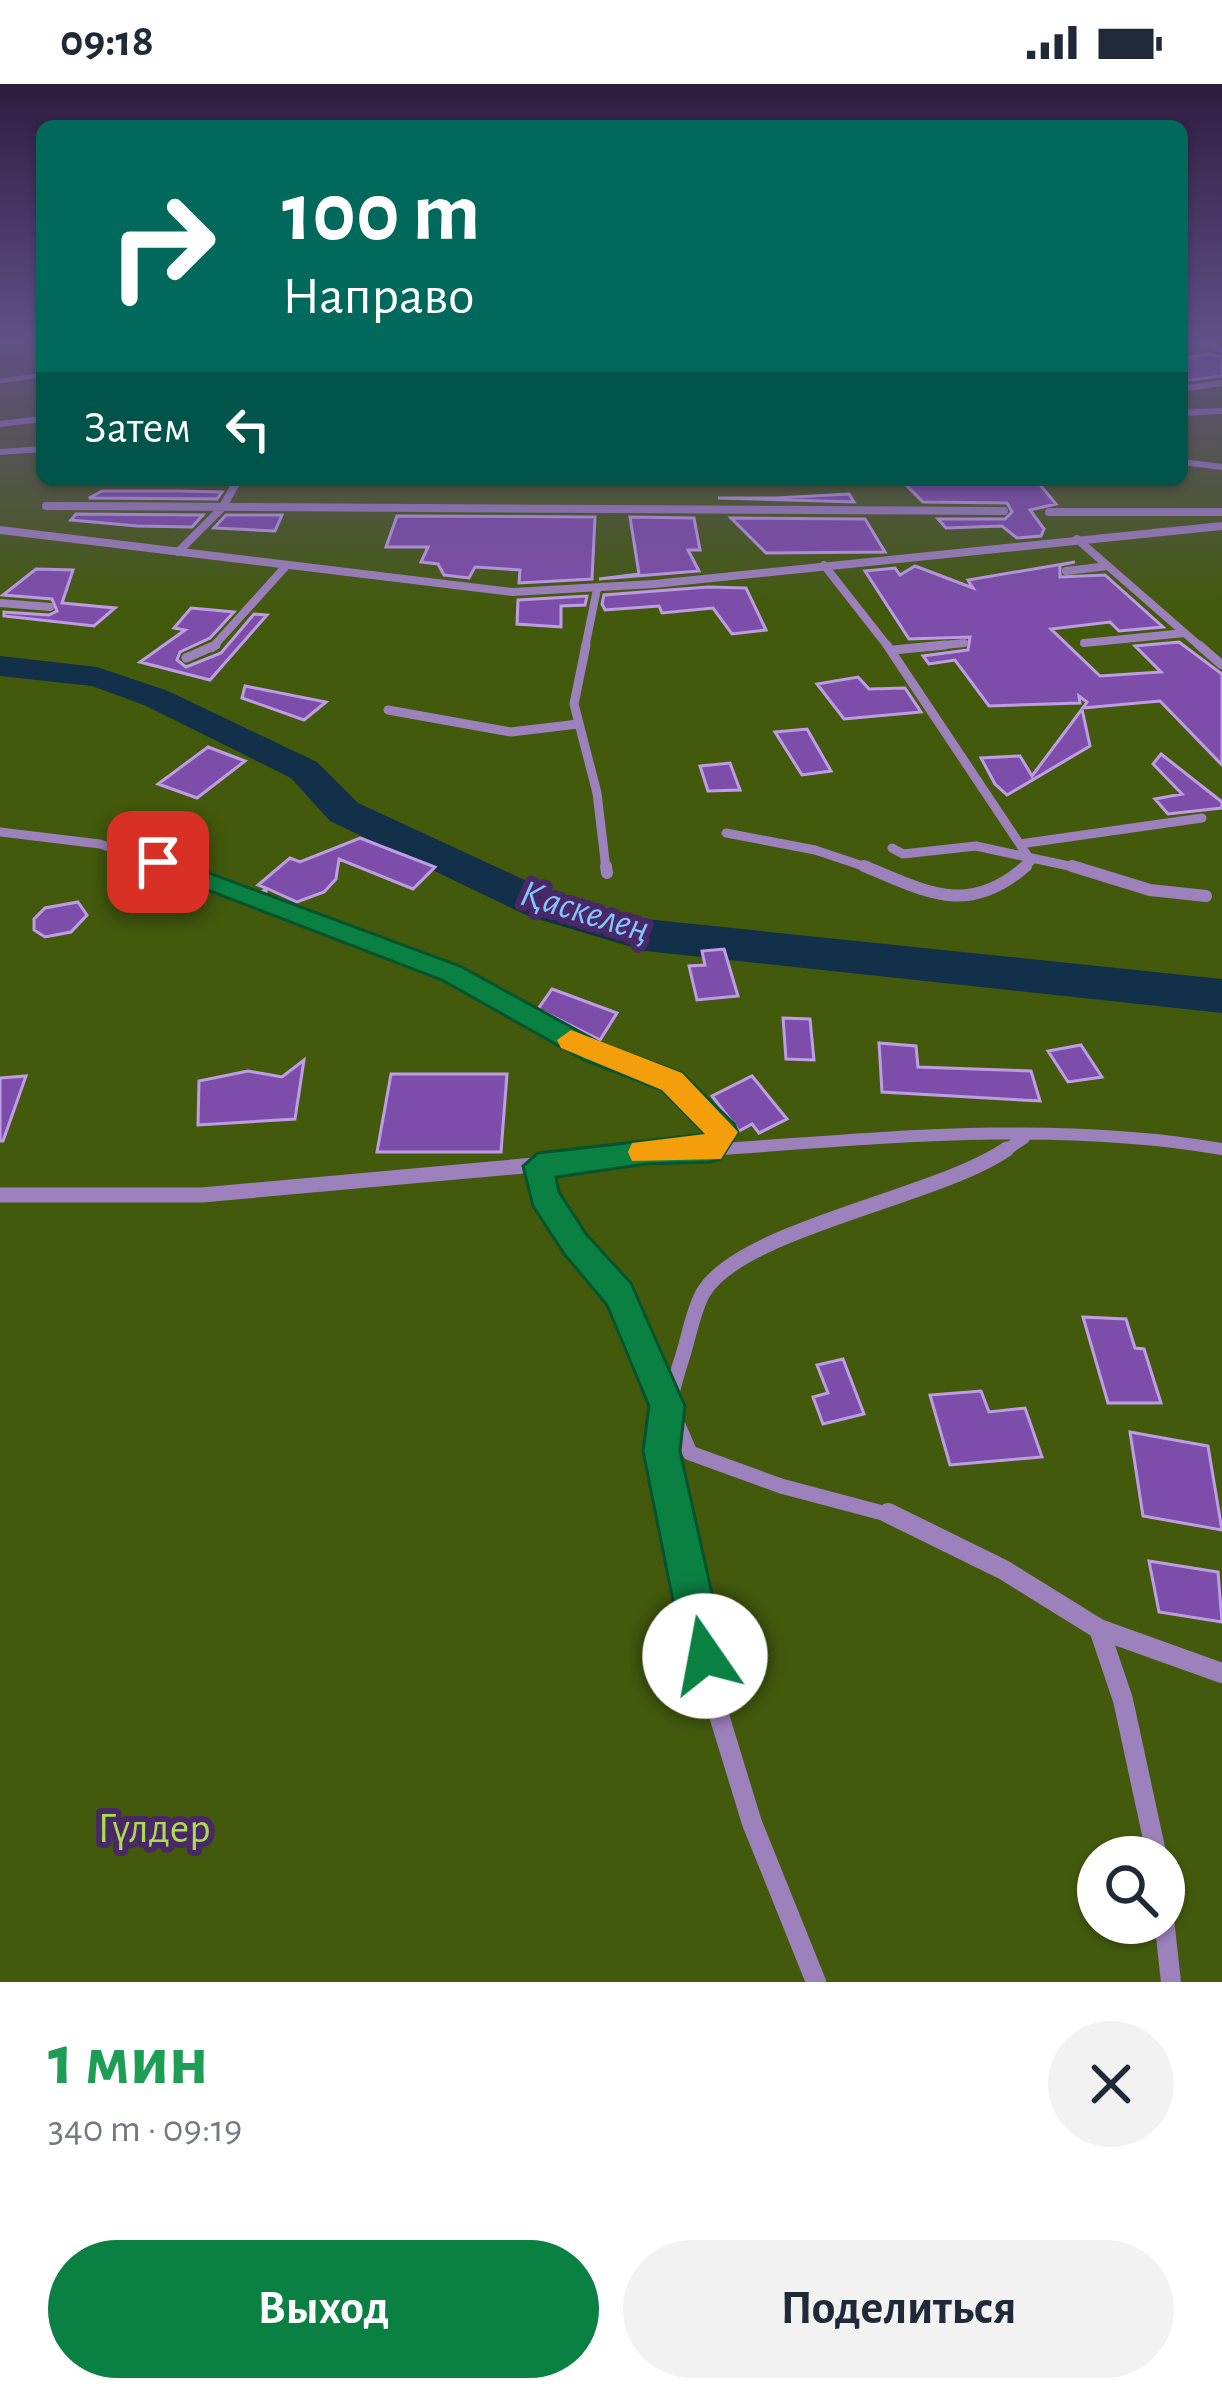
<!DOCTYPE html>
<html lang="ru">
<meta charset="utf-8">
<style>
body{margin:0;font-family:"Alegreya Sans",sans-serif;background:#f2f2f3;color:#1f2937;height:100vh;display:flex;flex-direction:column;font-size:45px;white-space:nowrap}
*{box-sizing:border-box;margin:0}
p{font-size:39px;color:#747a83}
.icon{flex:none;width:66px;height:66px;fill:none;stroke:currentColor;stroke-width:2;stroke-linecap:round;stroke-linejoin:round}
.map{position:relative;height:1898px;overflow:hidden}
.sheet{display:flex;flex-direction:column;background:#fff;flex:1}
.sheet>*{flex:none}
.banner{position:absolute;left:36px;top:36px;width:1152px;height:366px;border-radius:18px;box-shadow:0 3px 9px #0004;background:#00695c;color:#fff;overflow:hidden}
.tools{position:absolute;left:1077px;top:1752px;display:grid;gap:24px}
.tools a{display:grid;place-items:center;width:108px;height:108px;border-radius:50%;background:#fff;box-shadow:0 3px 9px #0004;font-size:60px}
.pin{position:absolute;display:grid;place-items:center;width:102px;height:102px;color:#fff;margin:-51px;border-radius:24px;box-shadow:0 6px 18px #0006}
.me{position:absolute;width:132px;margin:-66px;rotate:348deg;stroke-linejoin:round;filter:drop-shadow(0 0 9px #0008)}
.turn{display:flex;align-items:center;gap:42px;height:252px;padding:0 48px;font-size:54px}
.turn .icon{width:156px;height:156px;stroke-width:2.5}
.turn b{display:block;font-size:84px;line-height:102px}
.then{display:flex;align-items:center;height:114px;padding:0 48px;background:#0003;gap:24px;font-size:45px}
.round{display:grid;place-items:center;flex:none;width:126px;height:126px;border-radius:63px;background:#f2f2f3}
.headline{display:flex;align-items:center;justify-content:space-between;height:204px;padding:0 48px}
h1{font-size:72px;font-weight:700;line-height:90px;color:#1e9e55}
.button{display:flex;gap:24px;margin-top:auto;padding:24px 48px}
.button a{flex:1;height:138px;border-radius:72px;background:#0b8043;color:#fff;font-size:48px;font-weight:700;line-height:138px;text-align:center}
.button a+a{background:#f2f2f3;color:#1f2937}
.status{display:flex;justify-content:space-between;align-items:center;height:84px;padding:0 60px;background:#fff;direction:ltr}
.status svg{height:33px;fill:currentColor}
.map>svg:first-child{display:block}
.green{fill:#435a0d;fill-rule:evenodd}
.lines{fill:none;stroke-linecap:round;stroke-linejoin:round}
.river{fill:#123049;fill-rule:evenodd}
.building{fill:#7d4ea9;stroke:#bf9de5;stroke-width:3}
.service{stroke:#9d81bc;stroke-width:4.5}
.minor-far5{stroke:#9d81bc;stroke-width:6}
.minor-far4{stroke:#9d81bc;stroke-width:8}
.minor-far3{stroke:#9d81bc;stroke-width:9}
.minor-far2{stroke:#9d81bc;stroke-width:12}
.minor-far1{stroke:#9d81bc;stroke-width:15}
.minor{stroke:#9d81bc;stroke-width:20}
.tertiary{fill:#9d81bc;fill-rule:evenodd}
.route{fill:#0b8043;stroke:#07532c;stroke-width:3}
.slow{fill:#f59e0b}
.labels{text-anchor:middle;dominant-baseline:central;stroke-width:12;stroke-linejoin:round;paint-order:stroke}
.water-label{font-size:39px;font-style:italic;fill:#84c5fd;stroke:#482866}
.near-park-label{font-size:42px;fill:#acdb4f;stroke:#482866}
</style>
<div class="status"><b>09:18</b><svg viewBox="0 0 49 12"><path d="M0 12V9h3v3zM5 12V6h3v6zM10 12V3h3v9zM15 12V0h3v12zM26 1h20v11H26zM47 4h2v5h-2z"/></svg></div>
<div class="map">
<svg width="1222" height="1898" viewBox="0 0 1222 1898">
<rect width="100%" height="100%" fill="#533372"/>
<path class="green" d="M0,256H42V396H1182V256H1222V1898H0ZM1098,1773H1164V1839H1098Z"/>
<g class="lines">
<path class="river" d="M0,572L97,583L168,607L317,678L358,719L557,811L645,835L1222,895V929L645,867L528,832L330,737L291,694L144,621L92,602L0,592Z"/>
</g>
<path class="building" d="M1209,270L1222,273V292L1182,297V275Z
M961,396H1036L1056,420L1030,426L1044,445L1041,452L1017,454L1002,442L946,444L938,435H1005L1012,428L1007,419L923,418L906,401Z
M102,407H180L222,408L217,415L89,414Z
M849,410L854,418L718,414H776Z
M76,430L203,431L192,443L137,442L71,436Z
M226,431H282L275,447L214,444Z
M397,432L595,433L592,495L519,499L520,486L475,483L469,494L444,491L438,480L421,478L428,463H386Z
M630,433L694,434L700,466H688L699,487L599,495L639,490Z
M731,434L865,435L885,468L766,469Z
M1075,478L1060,481V493L1105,491L1163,543L1119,547L1110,538L1051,545L1100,592L1161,588L1135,562L1179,558L1222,590V681L1160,617L1083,624L1087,618L1079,612L1080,619L989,622L955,576L929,580L923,572L968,566L970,553L909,555L865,487L895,484L900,491L915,482L973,504L968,496Z
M36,485L73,486L62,519L115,524L94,542L4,532V528L49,531L57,527L52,515L3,511Z
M708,503L746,504L766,546L732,550L713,524L662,529L659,522L605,526L602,520L604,511Z
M587,512L585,521L561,522V543L517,540L518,516Z
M191,524L234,528L210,554L180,568L177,576L186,583L221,569L254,530L267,531L210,596L140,578L185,546L174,544Z
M858,593L869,605L905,604L921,628L844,635L817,600Z
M245,602L326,618L304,636L242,614Z
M1082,625L1090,662L1007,711L995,700L981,674L1020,672L1032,692Z
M807,645L831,687L802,691L775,648Z
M208,663L245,677L197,714L158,700Z
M1161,670L1222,718V724L1168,730L1155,715L1182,710L1153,680Z
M730,679L740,706L708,707L700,682Z
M360,754L435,783L413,805L339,775L336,795L324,808L297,818L266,804V810L262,808L266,804L258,801L290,774L300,778Z
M78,818L87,831L71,848L45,853L34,846V835L45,824Z
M724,865L738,912L697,916L689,882L705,881L702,867Z
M552,905L617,929L600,956L538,925Z
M783,934L810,935L814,976L786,975Z
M879,959L916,962L918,983L1031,987L1040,1017L882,1008Z
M1081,961L1102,993L1068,998L1048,967Z
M304,976L295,1035L198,1041L199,997L248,987L282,993Z
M391,990H507L501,1068H377Z
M26,992L3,1057H0V994Z
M752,992L787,1035L759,1049L752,1040L739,1047L712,1012Z
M1083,1233L1126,1235L1135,1264L1144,1265L1161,1319H1108Z
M843,1275L864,1330L823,1340L813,1313L828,1309L817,1281Z
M981,1307L989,1328L1025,1324L1042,1373L950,1381L930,1311Z
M1130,1348L1208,1362L1222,1446L1143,1432Z
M1149,1477L1218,1488L1222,1538L1159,1528Z"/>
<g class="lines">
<path class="service" d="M0,297L42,291"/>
<path class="minor-far5" d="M1193,256L1222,266
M1182,305L1222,299
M1182,329L1222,327
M0,340L42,335
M0,368L42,365
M1182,378L1222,383"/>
<path class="minor-far4" d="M46,422L1004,427
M1049,428H1222
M1077,455L1202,564
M178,468L222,424L238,396
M824,481L889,564
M1066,487L1108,482
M0,519L50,523
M1084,559L1185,549
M212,564L286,482
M585,564L597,505
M915,564L964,559"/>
<path class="minor-far3" d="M586,561L574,620L597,709L606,785
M887,561L1031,777L1022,785
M1199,561L1222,581
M893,566L945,561
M186,574L216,561
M388,626L511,648L578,640
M0,748L100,760L173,785
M726,749L815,766L872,785
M1020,760L1202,734
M892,764L903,770L976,762L1083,785"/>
<path class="minor-far2" d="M165,782L194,794
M606,782L607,789
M864,782C927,808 968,833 1026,782
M1072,782L1150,806L1206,812
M163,818L194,794L451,889L594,969L672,998L724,1048L711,1066L671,1068
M711,1066C879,1054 1055,1036 1222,1065
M1003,1068L1024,1054"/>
<path class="minor-far1" d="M711,1066L720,1065
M538,1082L553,1120L632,1233L690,1369L781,1402L894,1432
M0,1111H202L712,1065
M675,1432C660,1362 661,1339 683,1271C689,1252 693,1227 703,1209C740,1145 936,1114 1007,1065"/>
<path class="minor" d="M674,1429L714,1615L752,1739L816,1898
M888,1429L1004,1486L1099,1545L1222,1589
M1099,1545L1123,1616L1157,1773
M1164,1835L1171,1898"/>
<path class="tertiary" d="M1222,438V446L654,504L513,512L0,450V442L513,504L654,496Z"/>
</g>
<linearGradient id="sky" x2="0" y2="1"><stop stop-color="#2e1c3f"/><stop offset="0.49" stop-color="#605087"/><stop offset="1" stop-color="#605087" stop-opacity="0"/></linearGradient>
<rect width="1222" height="522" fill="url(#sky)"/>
<path class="route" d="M158,770L460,882L604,961L682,989L734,1040L738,1048L721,1075L711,1078L646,1080L556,1093L559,1108L587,1151L631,1199L685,1322L680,1367L726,1572L720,1587L705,1593L690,1587L684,1572L643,1367L649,1322L607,1221L565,1171L533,1122L523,1082L538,1069L705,1050L662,1006L584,976L442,896L150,784L147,778Z"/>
<path class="slow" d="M571,946L682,989L738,1048L721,1075L632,1077L628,1068L632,1059L705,1050L662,1006L561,964L557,956Z"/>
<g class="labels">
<g class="water-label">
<text transform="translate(585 828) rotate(17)">Қаскелең</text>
</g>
<g class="near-park-label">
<text x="154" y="1745">Гүлдер</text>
</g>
</g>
</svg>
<div class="tools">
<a><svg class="icon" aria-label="search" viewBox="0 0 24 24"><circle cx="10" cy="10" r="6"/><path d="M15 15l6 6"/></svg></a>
</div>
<div class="pin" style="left:158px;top:778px;background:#d93025"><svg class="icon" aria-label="arrive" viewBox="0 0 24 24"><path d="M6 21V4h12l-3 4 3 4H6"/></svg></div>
<svg class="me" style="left:705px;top:1572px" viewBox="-20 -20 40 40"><circle r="19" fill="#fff"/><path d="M0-13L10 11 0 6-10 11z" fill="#0b8043"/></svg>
<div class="banner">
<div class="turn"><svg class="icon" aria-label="right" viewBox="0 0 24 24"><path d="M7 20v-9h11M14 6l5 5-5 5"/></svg><div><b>100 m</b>Направо</div></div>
<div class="then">Затем<svg class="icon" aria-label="left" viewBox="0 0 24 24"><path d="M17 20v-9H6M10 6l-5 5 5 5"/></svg></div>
</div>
</div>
<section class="sheet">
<div class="headline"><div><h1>1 мин</h1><p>340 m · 09:19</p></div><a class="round"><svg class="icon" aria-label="close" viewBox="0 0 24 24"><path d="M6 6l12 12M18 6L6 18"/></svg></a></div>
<div class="button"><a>Выход</a><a>Поделиться</a></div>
</section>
